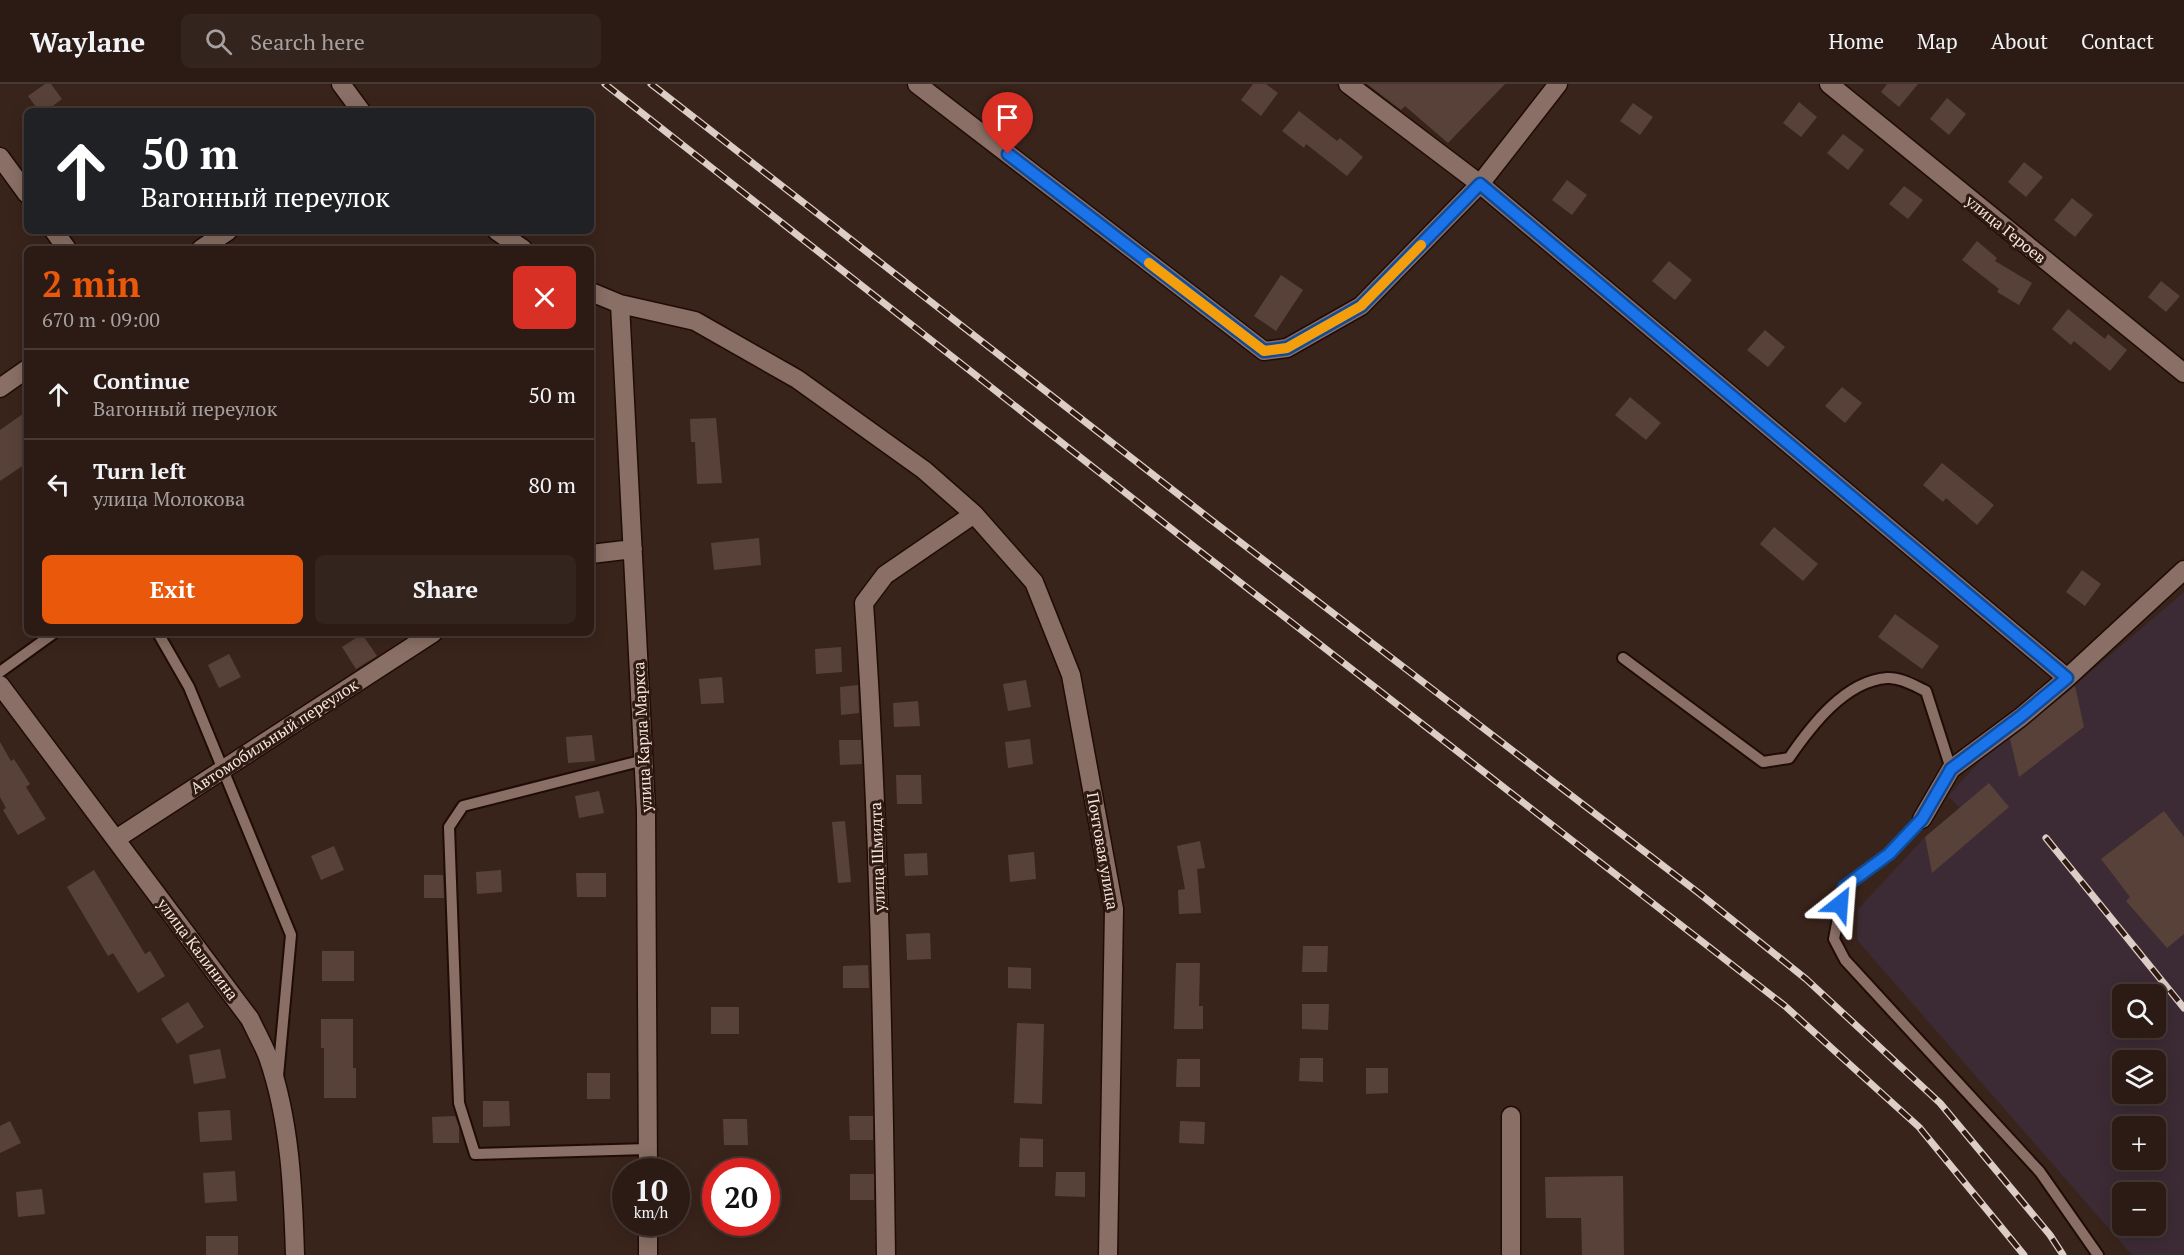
<!DOCTYPE html>
<meta charset="utf-8">
<style>
body{margin:0;font-family:"PT Serif",serif;background:#33241d;color:#f1f3f6;height:100vh;display:flex;flex-direction:column;font-size:22px;white-space:nowrap}
*{box-sizing:border-box;margin:0}
p{font-size:20px;color:#a6a1a0}
.icon{flex:none;width:33px;height:33px;fill:none;stroke:currentColor;stroke-width:2;stroke-linecap:round;stroke-linejoin:round}
.map{position:relative;flex:1;overflow:hidden}
.side{position:absolute;left:24px;top:162px;width:570px;height:390px;display:flex;flex-direction:column;background:#2b1b14;border-radius:9px;box-shadow:0 3px 15px #0003,0 0 0 2px #473934}
.side>*{flex:none}
.hud{position:absolute;left:24px;top:24px;width:570px;height:126px;border-radius:9px;box-shadow:0 3px 15px #0003,0 0 0 2px #473934;background:#202124;color:#fff;overflow:hidden}
.tools{position:absolute;left:2112px;top:900px;display:grid;gap:12px}
.tools a{display:grid;place-items:center;width:54px;height:54px;border-radius:9px;background:#2b1b14;box-shadow:0 3px 15px #0003,0 0 0 2px #473934;font-size:30px}
.speed{position:absolute;left:612px;top:1074px;display:flex;gap:12px;font-size:30px;font-weight:700;text-align:center}
.speed>*{display:grid;place-content:center;width:78px;height:78px;border-radius:50%;background:#2b1b14;box-shadow:0 3px 15px #0003,0 0 0 2px #473934;line-height:1}
.speed small{font-size:15px;font-weight:400}
.speed .limit{border:9px solid #d22;background:#fff;color:#111}
.pin{position:absolute;display:grid;place-items:center;width:51px;height:51px;color:#fff;margin:-62px -26px;border-radius:50% 50% 50% 0;rotate:-45deg;box-shadow:0 0 6px #0007}
.pin .icon{rotate:45deg}
.me{position:absolute;width:66px;margin:-33px;rotate:28deg;stroke-linejoin:round;filter:drop-shadow(0 0 4px #0008)}
.turn{display:flex;align-items:center;gap:21px;height:126px;padding:0 18px;font-size:27px}
.turn .icon{width:78px;height:78px;stroke-width:2.5}
.turn b{display:block;font-size:42px;line-height:51px}
.round{display:grid;place-items:center;flex:none;width:63px;height:63px;border-radius:9px;background:#33241d}
.head{display:flex;align-items:center;justify-content:space-between;height:102px;padding:0 18px}
h1{font-size:36px;font-weight:800;line-height:45px;color:#ea580c}
.primary-button{display:flex;gap:12px;margin-top:auto;padding:12px 18px}
.primary-button a{flex:1;height:69px;border-radius:9px;background:#ea580c;color:#fff;font-size:24px;font-weight:800;line-height:69px;text-align:center}
.primary-button a+a{background:#33241d;color:#f1f3f6}
ul{padding:0;list-style:none}
li{display:flex;align-items:center;gap:18px;height:90px;padding:0 18px;border-top:2px solid #473934}
li div{flex:1}
li b{display:block;font-size:22px}
li em{font-style:normal}
header{display:flex;align-items:center;gap:36px;box-sizing:border-box;height:84px;padding:0 30px;background:#2b1b14;border-bottom:2px solid #473934}
header strong{font-size:28px}
nav{display:flex;gap:33px;margin-inline-start:auto;font-size:21px}
.search{width:420px;height:54px;background:#33241d;display:flex;align-items:center;gap:15px;box-sizing:border-box;padding:0 21px;border-radius:9px;color:#a6a1a0;font-size:22px}
.map>svg:first-child{display:block}
.industrial{fill:#3c2b35;fill-rule:evenodd}
.building{fill:#584138}
.lines{fill:none;stroke-linecap:round;stroke-linejoin:round}
.lane-casing{stroke:#200c06;stroke-width:14}
.street-casing{stroke:#200c06;stroke-width:21}
.secondary-casing{stroke:#200c06;stroke-width:21}
.lane{stroke:#896f65;stroke-width:10}
.street{stroke:#896f65;stroke-width:18}
.secondary{stroke:#896f65;stroke-width:18}
.rail-casing{stroke:#ddcdc7;stroke-width:7}
.rail{stroke:#2f1a12;stroke-width:4.5;stroke-dasharray:14;stroke-linecap:butt}
.route-casing{stroke:#114b97;stroke-width:15}
.route{stroke:#1a73e8;stroke-width:10}
.slow{stroke:#f59e0b;stroke-width:10}
.labels{text-anchor:middle;dominant-baseline:central;stroke-width:6;stroke-linejoin:round;paint-order:stroke}
.street-label{font-size:16px;fill:#f5e6e0;stroke:#2f1a12}
</style>
<header>
<strong>Waylane</strong>
<div class="search"><svg class="icon" aria-label="search" viewBox="0 0 24 24"><circle cx="10" cy="10" r="6"/><path d="M15 15l6 6"/></svg>Search here</div>
<nav><a>Home</a><a>Map</a><a>About</a><a>Contact</a></nav>
</header>
<div class="map">
<svg width="2184" height="1171" viewBox="0 0 2184 1171">
<rect width="100%" height="100%" fill="#39241b"/>
<path class="industrial" d="M2184,508V1171H2132L1857,856L1858,825L1925,753L1960,724L1948,712L1982,675L2075,601ZM2122,910H2156V944H2122ZM2122,976H2156V1010H2122ZM2122,1042H2156V1076H2122ZM2122,1108H2156V1142H2122Z"/>
<path class="building" d="M45,0H51L62,15L46,27H39L28,12Z
M1253,0H1266L1278,9L1261,32L1241,16Z
M1367,0H1505L1448,59L1405,22L1401,26Z
M1887,0H1918L1899,23L1881,8Z
M1947,14L1966,30L1949,51L1930,35Z
M1799,18L1817,33L1801,53L1783,39Z
M1633,19L1653,33L1640,51L1620,37Z
M1299,27L1337,57L1340,54L1363,73L1347,92L1306,60L1304,64L1282,47Z
M1843,50L1864,66L1848,86L1827,69Z
M2024,78L2043,93L2026,113L2008,98Z
M1567,96L1587,111L1572,131L1552,116Z
M1904,102L1923,116L1908,135L1889,120Z
M2072,114L2093,131L2075,153L2054,136Z
M1977,157L1997,174L1995,177L2032,199L2019,221L1997,208L1999,205L1962,176Z
M1669,177L1692,196L1675,216L1652,197Z
M1281,191L1303,206L1276,247L1254,232Z
M2161,197L2180,212L2166,228L2148,213Z
M2068,225L2105,255L2108,250L2127,266L2110,287L2074,257L2071,261L2052,245Z
M1765,246L1785,263L1768,283L1747,266Z
M1842,303L1862,319L1845,339L1825,322Z
M1630,313L1661,339L1646,356L1615,331Z
M27,327V379L0,397V346Z
M716,334L722,399L697,400L695,358H691L690,335Z
M1942,379L1994,421L1977,441L1946,414L1943,418L1923,401Z
M1774,443L1818,480L1803,497L1760,460Z
M759,454L761,481L714,486L711,459Z
M2082,486L2101,500L2085,522L2066,508Z
M1895,530L1939,562L1922,585L1878,553Z
M362,550L377,572L356,585L342,563Z
M841,563L842,588L816,590L815,565Z
M229,570L241,593L219,604L208,581Z
M722,593L724,619L701,620L699,595Z
M1026,596L1031,623L1008,627L1003,600Z
M858,601L859,629L841,631L840,603Z
M2075,602L2084,643L2019,693L2010,655Z
M918,617L920,642L894,643L893,619Z
M592,651L595,677L568,679L566,653Z
M1030,655L1033,680L1008,684L1005,658Z
M839,656H861L862,680L840,681Z
M0,658L11,677L14,675L30,700L26,703L46,735L18,751L3,726L6,724L0,713Z
M896,691H921L922,720H897Z
M1989,699L2009,723L1932,789L1925,753Z
M599,707L604,729L579,734L575,712Z
M2164,727L2184,753V850L2167,864L2126,817L2130,813L2101,775Z
M845,737L851,798L838,799L832,738Z
M1200,757L1205,784L1197,785L1201,829L1179,830L1178,806L1185,805L1177,762Z
M334,762L344,786L321,796L311,772Z
M1034,768L1036,795L1010,798L1008,771Z
M927,769L928,791L905,792L904,770Z
M94,786L145,870L150,867L165,892L138,909L113,869L108,872L67,803Z
M501,786L502,808L477,810L476,788Z
M576,789H606V813H577Z
M424,791H443L444,814H424Z
M930,849L931,875L907,876L906,850Z
M1303,862H1328L1327,888H1302Z
M322,867H354V897H322Z
M1176,879H1200L1199,922H1203V945H1174Z
M868,881L869,904H843V882Z
M1008,883L1031,884V905L1008,904Z
M188,918L204,943L177,960L161,935Z
M1302,920H1329L1328,946L1302,945Z
M711,923H739V950H711Z
M321,935H353V984H356V1014H324V964H321Z
M1017,939L1044,940L1042,1020L1014,1019Z
M220,965L226,994L194,1000L189,971Z
M1300,974H1323V998L1299,997Z
M1177,975H1200V1003H1176Z
M1366,984H1388V1009L1366,1010Z
M587,989H610V1015H587Z
M483,1017H509L510,1042L483,1043Z
M230,1026L232,1056L200,1058L198,1028Z
M455,1032L459,1043V1059H433L432,1033Z
M849,1032H873V1056H850Z
M723,1035H747L748,1061H724Z
M10,1037L21,1059L0,1069V1042Z
M1180,1037L1205,1038L1204,1060L1179,1059Z
M1020,1054L1043,1055V1083H1019Z
M235,1087L237,1117L205,1119L203,1089Z
M1056,1088H1085V1113L1055,1112Z
M850,1090H874V1116H850Z
M1623,1092L1624,1171H1582L1581,1134H1546L1545,1093Z
M42,1105L45,1130L18,1133L16,1108Z
M206,1152H238V1171H206Z"/>
<g class="lines">
<defs>
<path id="lane" d="M158,549L189,603L291,851L278,992
M1623,574L1763,678L1789,674C1811,642 1845,597 1887,594C1900,593 1915,602 1926,607L1951,685
M0,588L54,549
M644,676L463,722L449,743L459,1019L475,1070L648,1065
M1922,735L1889,770L1844,803L1834,855L1845,876L2040,1088L2098,1171"/>
<path id="street" d="M341,0L361,27
M917,0L1264,267L1287,264L1361,222L1480,100L1558,0
M1348,0L1480,100L2067,594
M1829,0L2184,289
M0,73L27,110
M54,147L67,165
M497,147L523,165
M201,165L228,147
M591,208L620,220L695,237L797,295L924,386L974,430L1034,498L1071,591L1114,825L1108,1171
M620,220L646,726L648,1088
M0,304L27,285
M591,470L633,465
M1922,735L1951,685L2021,633L2067,594L2184,486
M116,755L433,549
M1511,1032V1171
M648,1138V1171
M886,1171C883,953 879,736 864,519L885,491L974,430"/>
<path id="secondary" d="M0,601L250,935C256,948 263,960 268,973C290,1036 293,1105 295,1171"/>
</defs>
<use href="#lane" class="lane-casing"/>
<use href="#street" class="street-casing"/>
<use href="#secondary" class="secondary-casing"/>
<use href="#lane" class="lane"/>
<use href="#street" class="street"/>
<use href="#secondary" class="secondary"/>
<defs>
<path id="rail" d="M605,0L1192,461L1785,922L1919,1043L2024,1171
M651,0L1210,435L1700,810L1806,895L1940,1019L2050,1151L2063,1171
M2046,754L2184,924"/>
</defs>
<use href="#rail" class="rail-casing"/>
<use href="#rail" class="rail"/>
</g>
<g class="lines">
<defs>
<path id="route" d="M1008,70L1264,267L1287,264L1361,222L1480,100L2067,594L2020,633L1951,685L1922,735L1889,770L1844,803L1840,820"/>
</defs>
<use href="#route" class="route-casing"/>
<use href="#route" class="route"/>
<path class="slow" d="M1149,179L1264,267L1287,264L1361,222L1421,161"/>
</g>
<g class="labels">
<g class="street-label">
<text transform="translate(2006 145) rotate(39)">улица Героев</text>
<text transform="translate(274 652) rotate(-33)">Автомобильный переулок</text>
<text transform="translate(642 653) rotate(-93)">улица Карла Маркса</text>
<text transform="translate(1103 767) rotate(80)">Почтовая улица</text>
<text transform="translate(877 773) rotate(-92)">улица Шмидта</text>
<text transform="translate(198 865) rotate(53)">улица Калинина</text>
</g>
</g>
</svg>
<div class="tools">
<a><svg class="icon" aria-label="search" viewBox="0 0 24 24"><circle cx="10" cy="10" r="6"/><path d="M15 15l6 6"/></svg></a>
<a><svg class="icon" aria-label="layers" viewBox="0 0 24 24"><path d="M12 4l9 5-9 5-9-5zM3 14l9 5 9-5"/></svg></a>
<a>+</a>
<a>−</a>
</div>
<div class="speed"><div>10<small>km/h</small></div><div class="limit">20</div></div>
<div class="pin" style="left:1008px;top:70px;background:#d93025"><svg class="icon" aria-label="arrive" viewBox="0 0 24 24"><path d="M6 21V4h12l-3 4 3 4H6"/></svg></div>
<svg class="me" style="left:1840px;top:820px" viewBox="-20 -20 40 40"><path d="M0-17L14 15 0 8-14 15z" fill="#1a73e8" stroke="#fff" stroke-width="4"/></svg>
<div class="hud">
<div class="turn"><svg class="icon" aria-label="ahead" viewBox="0 0 24 24"><path d="M12 20V5M6 11l6-6 6 6"/></svg><div><b>50 m</b>Вагонный переулок</div></div>
</div>
<section class="side">
<div class="head"><div><h1>2 min</h1><p>670 m · 09:00</p></div><a class="round" style="background:#d93025;color:#fff"><svg class="icon" aria-label="close" viewBox="0 0 24 24"><path d="M6 6l12 12M18 6L6 18"/></svg></a></div>
<ul>
<li><svg class="icon" aria-label="ahead" viewBox="0 0 24 24"><path d="M12 20V5M6 11l6-6 6 6"/></svg><div><b>Continue</b><p>Вагонный переулок</p></div><em>50 m</em></li>
<li><svg class="icon" aria-label="left" viewBox="0 0 24 24"><path d="M17 20v-9H6M10 6l-5 5 5 5"/></svg><div><b>Turn left</b><p>улица Молокова</p></div><em>80 m</em></li>
</ul>
<div class="primary-button"><a>Exit</a><a>Share</a></div>
</section>
</div>
